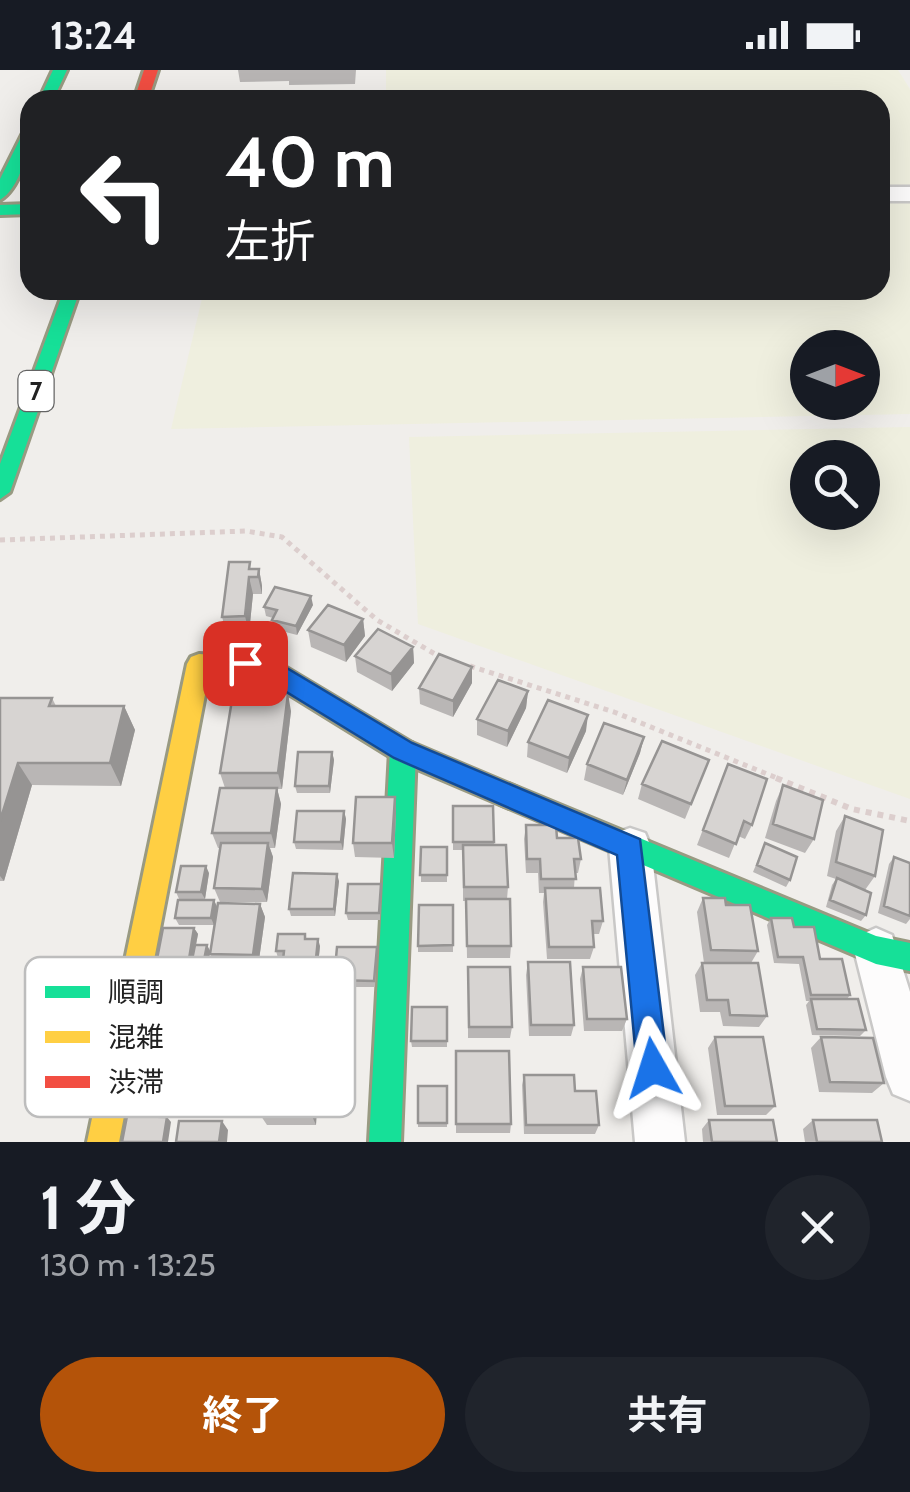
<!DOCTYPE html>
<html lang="ja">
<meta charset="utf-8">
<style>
body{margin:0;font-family:Cabin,"Noto Sans JP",sans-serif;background:#20242c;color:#f1f3f6;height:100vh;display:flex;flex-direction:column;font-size:38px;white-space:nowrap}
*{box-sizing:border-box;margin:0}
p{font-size:32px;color:#9ea1a6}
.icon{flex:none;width:55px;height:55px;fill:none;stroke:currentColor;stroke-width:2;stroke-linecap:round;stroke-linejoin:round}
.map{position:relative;height:1072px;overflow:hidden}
.panel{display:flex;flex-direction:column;background:#171b24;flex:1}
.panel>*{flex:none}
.top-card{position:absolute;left:20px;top:20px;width:870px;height:210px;border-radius:30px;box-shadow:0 10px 40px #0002;background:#202124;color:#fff;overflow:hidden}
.needle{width:65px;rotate:90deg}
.tools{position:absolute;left:790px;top:260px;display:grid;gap:20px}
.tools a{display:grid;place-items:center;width:90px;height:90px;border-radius:50%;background:#171b24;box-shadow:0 10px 40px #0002;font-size:50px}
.pin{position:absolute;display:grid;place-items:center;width:85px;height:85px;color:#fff;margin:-42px;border-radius:20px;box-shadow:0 5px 15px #0006}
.me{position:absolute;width:110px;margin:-55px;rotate:354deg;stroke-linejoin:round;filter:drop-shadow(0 0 8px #0008)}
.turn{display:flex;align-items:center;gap:35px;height:210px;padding:0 40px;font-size:45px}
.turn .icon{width:130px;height:130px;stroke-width:2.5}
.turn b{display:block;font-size:70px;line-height:85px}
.round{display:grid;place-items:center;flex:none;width:105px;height:105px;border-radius:52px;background:#20242c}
.headline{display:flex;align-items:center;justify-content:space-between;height:170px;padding:0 40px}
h1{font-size:60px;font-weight:700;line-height:75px}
.button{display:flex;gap:20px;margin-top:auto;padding:20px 40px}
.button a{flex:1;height:115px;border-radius:60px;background:#b45309;color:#fff;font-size:40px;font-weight:700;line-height:115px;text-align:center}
.button a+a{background:#20242c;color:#f1f3f6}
.status{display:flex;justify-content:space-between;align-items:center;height:70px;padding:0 50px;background:#171b24;direction:ltr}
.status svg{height:28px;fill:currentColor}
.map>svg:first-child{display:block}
.farmland{fill:#efefdf;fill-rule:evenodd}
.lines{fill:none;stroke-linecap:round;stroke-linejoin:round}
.street-casing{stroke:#c9c8c7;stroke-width:5}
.fast-casing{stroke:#999a82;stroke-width:6}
.slow-casing{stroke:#999a82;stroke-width:6}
.jam-casing{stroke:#999a82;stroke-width:6}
.path-far1{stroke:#dccecd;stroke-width:5;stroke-dasharray:5 5;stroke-linecap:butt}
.path{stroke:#dccecd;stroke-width:6;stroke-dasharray:6 6;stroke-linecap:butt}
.street{fill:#fdfcfc;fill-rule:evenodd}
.fast{fill:#16e098;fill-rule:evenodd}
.slow{fill:#ffcf43;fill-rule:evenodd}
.jam{fill:#f24e42;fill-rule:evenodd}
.wall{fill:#b9b6b5}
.shaded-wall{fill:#969493}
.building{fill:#d7d4d2;stroke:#969493;stroke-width:2.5}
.route{fill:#1a73e8;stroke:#114b97;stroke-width:2.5}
.labels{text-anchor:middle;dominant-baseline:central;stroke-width:9;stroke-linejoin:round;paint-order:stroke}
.shield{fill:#fff;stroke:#646464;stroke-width:2.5}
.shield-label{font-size:25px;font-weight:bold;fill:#222}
.key{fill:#fff;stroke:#bdbdbd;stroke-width:2.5}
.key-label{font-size:28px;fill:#222}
</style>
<div class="status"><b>13:24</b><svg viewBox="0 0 49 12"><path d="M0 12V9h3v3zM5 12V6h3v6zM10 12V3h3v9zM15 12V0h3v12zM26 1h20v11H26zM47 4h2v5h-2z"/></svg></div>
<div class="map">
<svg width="910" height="1072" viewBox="0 0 910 1072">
<rect width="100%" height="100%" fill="#f0eeeb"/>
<path class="farmland" d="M386,0H898L910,19V116H880V30H386Z
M910,132V344L171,359L204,220H880V133ZM808,278H862V332H808Z
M910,357V729L418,554L409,367ZM808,388H862V442H808Z"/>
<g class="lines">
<defs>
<path id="street" d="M880,117H910V131H880Z
M630,758L645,763L651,777L685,1072H635L609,777L615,763Z
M876,858L892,865L910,922V1031L893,1024L886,1007L854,880L860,865Z"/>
<path id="fast" d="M53,0H67L53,30H39Z
M30,59C30,80 19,119 0,130V109L23,63Z
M30,134V144L0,145V135Z
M64,220H80L10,422L0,429V394Z
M403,670L412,673L416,681L401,1072H369L390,681L394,673Z
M509,714L876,866L910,873V901L876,894L500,734L496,726L500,718Z"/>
<path id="slow" d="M199,584L270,588L412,673L518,718L522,726L518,734L509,738L394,689L258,605L209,604L119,1072H87L187,594L191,587Z"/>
<path id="jam" d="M144,0H158L148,30H134Z"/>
</defs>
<use href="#street" class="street-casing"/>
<use href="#fast" class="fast-casing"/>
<use href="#slow" class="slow-casing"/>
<use href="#jam" class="jam-casing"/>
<path class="path-far1" d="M0,470L246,461L282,467L377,550L440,587
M470,596L614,642L782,710"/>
<path class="path" d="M776,708L852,739L910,751"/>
<use href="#street" class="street"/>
<use href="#fast" class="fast"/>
<use href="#slow" class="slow"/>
<use href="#jam" class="jam"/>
</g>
<path class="wall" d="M238,0H356L355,14L289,15V11L240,12Z
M252,499H259L262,516V524H253L249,563L227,564L222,547Z
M313,535L297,565L274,559L272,550L273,548L266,546L264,537Z
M363,549L365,566L346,592L311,577L308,560Z
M413,577L414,593L392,621L357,602L355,586Z
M472,613L453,647L420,634L419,618Z
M528,621L526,638L507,677L477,665V649Z
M0,628H52L56,636H124L135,660L121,716L32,715L4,811H0Z
M291,641L282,719H277L281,734L275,778H270L273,787L267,832H220L214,818L220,778H218L212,763L225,718L220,703Z
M586,661L567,703L527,687L528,672Z
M644,667L640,683L623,725L584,710L587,694Z
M332,682L334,690L330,723H297L295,716Z
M709,690L685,749L638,729L642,714Z
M728,694L752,755L745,769L738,766L729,788L697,775Z
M783,715L814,769L805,783L765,768L776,731Z
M395,727L396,742L394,788L355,787L353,773Z
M453,736H493L494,775L508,817L507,829L511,876L510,888H467L466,831H463V780H453Z
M344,741L346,749L343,780L296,779L294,772Z
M845,746L875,806L865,820L866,845L861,851L826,837L832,815L836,809L827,806L836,761Z
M526,755L557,768L581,789L578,803H575L574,818L603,851L599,864H593L594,877L590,889H547L543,832L544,823H539L538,803H526L524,769Z
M765,773L790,810L786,817L753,802Z
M421,777H447V812H421Z
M894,787L910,793V849L906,854L878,843L889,794Z
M209,803L205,829H179L176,822Z
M339,811L335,846H291L289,839Z
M381,814L380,850H348L346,843Z
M703,828L726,835L758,881L751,893L767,946L759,957L723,956L720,942H700L695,905L702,893H704L697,842Z
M214,830L217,837L214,855H179L175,848Z
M260,834L265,847L258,897H216L210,884Z
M453,835V882H418V876Z
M771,848L794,857L850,925L847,929L866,960L860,966L812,965L806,935L809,931H806L799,894L774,893L767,855Z
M194,858L198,864L196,875H207L210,881L208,897H196L193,891L192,895H161L157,889Z
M307,869L320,876L316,914H283L281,908L283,888H278L276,881Z
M377,877L375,917H336L334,910Z
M528,892L574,955L571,966H529L526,905Z
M193,896L196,903L191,936L157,935L153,929Z
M468,897L512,957L510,968H468Z
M583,897L627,949L622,961H584L580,909Z
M253,898L258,910L253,949H198L192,937Z
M447,937V977H412L411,971Z
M324,942L321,982H268L263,971Z
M715,967L775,1036L766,1045H717L708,978Z
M821,967L884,1013L872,1023L819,1022L811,978Z
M198,972L196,990H181L178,1008L181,1010L197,993L231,973L237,984L229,1043H185L180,1037H141L136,1032L144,1008L140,1004Z
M456,981L511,1054L510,1063H456Z
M325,992L328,1002L325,1036H317L316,1055H267L261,1046Z
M524,1005L575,1021L599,1055L595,1064H524L522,1015Z
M447,1016V1057H418V1053Z
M709,1050L777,1072H703L702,1059Z
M813,1050L882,1072H805L803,1059Z"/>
<path class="shaded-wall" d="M259,499L262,516V524L258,507Z
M249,507L253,524L249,563L245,546Z
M311,526L313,535L297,565L296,556Z
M363,549L365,566L346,592L344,575Z
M413,577L414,593L392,621L391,604Z
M472,597V613L453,647V631Z
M528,621L526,638L507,677L508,661Z
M288,624L291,641L282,719L278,703Z
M124,636L135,660L121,716L110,693Z
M588,645L586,661L567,703L569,688Z
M644,667L640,683L623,725L627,710Z
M332,682L334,690L330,723L329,716Z
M18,693L32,715L4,811L0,806V751Z
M277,718L281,734L275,778L271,763Z
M395,727L396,742L394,788L392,773Z
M344,741L346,749L343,780L341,772Z
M268,773L273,787L267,832L262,819Z
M206,796L209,803L205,829L201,822Z
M337,804L339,811L335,846L334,839Z
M214,830L217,837L214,855L211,848Z
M260,834L265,847L258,897L253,885Z
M194,858L198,864L192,895L189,889Z
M318,869L320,876L316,914L314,908Z
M207,875L210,881L208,897L204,890Z
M193,896L196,903L191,936L187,930Z
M253,898L258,910L253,949L248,938Z
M320,930L324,942L321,982L317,971Z
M195,967L198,972L196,990L192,985Z
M231,973L237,984L229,1043L222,1034Z
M177,985L181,990L178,1009L174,1004Z
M325,992L328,1002L325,1036L322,1027Z
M313,1026L317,1036L316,1055L312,1046Z
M167,1047L171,1052L168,1072H163Z
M222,1051L228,1060L227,1072H219Z"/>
<path class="building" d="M229,492H250L249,499H259L258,507H249L245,546L222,547Z
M275,517L311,526L296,556L272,550L277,540L264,537Z
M328,535L363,549L344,575L308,560Z
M378,559L413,577L391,604L355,586Z
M439,584L472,597L453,631L419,618Z
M498,610L528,621L508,661L477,649Z
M233,624H288L278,703H220Z
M0,628H52L49,636H124L110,693H18L0,751Z
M548,630L588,645L569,688L528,672Z
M604,653L644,667L627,710L587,694Z
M662,671L709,690L691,734L642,714Z
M298,682H332L329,716H295Z
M728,694L767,709L752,755L744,751L736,774L703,760Z
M783,715L823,730L814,769L773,754Z
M220,718H277L271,763H212Z
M356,727H395L392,773H353Z
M453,736H493L494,772H453Z
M297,741H344L341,772H294Z
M845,746L883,760L875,806L836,792Z
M526,755H556L557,768H578L581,789H574L576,809H541L540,789H527Z
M221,773H268L262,819L214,818Z
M765,773L797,787L790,810L757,795Z
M463,775H506L508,817H464Z
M421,777H447V805H420Z
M894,787L910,793V846L884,836Z
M181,796H206L201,822H176Z
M293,803L337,804L334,839H289Z
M837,808L871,823L866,845L830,830Z
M348,814H381L379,843H346Z
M545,818H600L603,851H592L594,877H549Z
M703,828H725L726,835H750L758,881L711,880Z
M466,829H510L511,876H467Z
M178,830H214L211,848H175Z
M218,833L260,834L253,885L210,884Z
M419,835H453V875L418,876Z
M771,848H792L794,857H814L820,889H842L850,925H811L803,887H778Z
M163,858H194L189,889H157Z
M278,864H305V869H318L314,908H281L284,881H276Z
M195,875H207L204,890H192Z
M337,877H377L374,911L334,910Z
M528,892H570L574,955H531Z
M702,893H758L767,946L730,945L728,930H707Z
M468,897H510L512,957H469Z
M583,897H621L627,949H587Z
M811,929H858L866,960L817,959Z
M412,937H447V971H411Z
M715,967H763L775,1036H725Z
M821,967L873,968L884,1013L830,1012Z
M456,981H509L511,1054H456Z
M524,1005H574L575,1021H596L599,1055H526Z
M418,1016H447V1053H418Z
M127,1046L167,1047L163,1072H122Z
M709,1050H773L777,1072H712Z
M813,1050H877L882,1072H817Z
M179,1051H222L219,1072H176Z"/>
<path class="route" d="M245,583L270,588L412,673L640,769L668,998L664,1009L653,1014L642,1009L637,998L617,785L394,688L257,604L237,600V586Z"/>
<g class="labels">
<rect class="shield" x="18.5" y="301" width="35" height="40" rx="8"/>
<g class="shield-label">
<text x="36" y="321">7</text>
</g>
</g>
<rect x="25" y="887" width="330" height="160" rx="15" class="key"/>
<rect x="45" y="916" width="45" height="12" fill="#16e098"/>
<rect x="45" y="961" width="45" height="12" fill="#ffcf43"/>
<rect x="45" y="1006" width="45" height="12" fill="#f24e42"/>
<g class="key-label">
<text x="108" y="932">順調</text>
<text x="108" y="977">混雑</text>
<text x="108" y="1022">渋滞</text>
</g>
</svg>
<div class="tools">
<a><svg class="needle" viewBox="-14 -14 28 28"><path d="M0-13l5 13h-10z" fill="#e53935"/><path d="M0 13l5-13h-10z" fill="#9ea1a6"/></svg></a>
<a><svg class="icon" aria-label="search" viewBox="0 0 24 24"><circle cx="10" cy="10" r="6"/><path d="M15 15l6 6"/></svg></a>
</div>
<div class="pin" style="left:245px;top:593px;background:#d93025"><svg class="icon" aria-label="arrive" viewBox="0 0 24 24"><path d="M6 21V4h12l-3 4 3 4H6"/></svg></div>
<svg class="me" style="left:653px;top:998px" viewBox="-20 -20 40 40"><path d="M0-17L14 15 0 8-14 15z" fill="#1a73e8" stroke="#fff" stroke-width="4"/></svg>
<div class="top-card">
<div class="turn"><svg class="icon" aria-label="left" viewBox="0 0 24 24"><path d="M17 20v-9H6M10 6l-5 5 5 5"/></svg><div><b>40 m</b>左折</div></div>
</div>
</div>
<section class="panel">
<div class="headline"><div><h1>1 分</h1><p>130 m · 13:25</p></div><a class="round"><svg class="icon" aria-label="close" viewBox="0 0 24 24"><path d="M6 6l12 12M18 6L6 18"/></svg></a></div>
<div class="button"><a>終了</a><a>共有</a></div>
</section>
